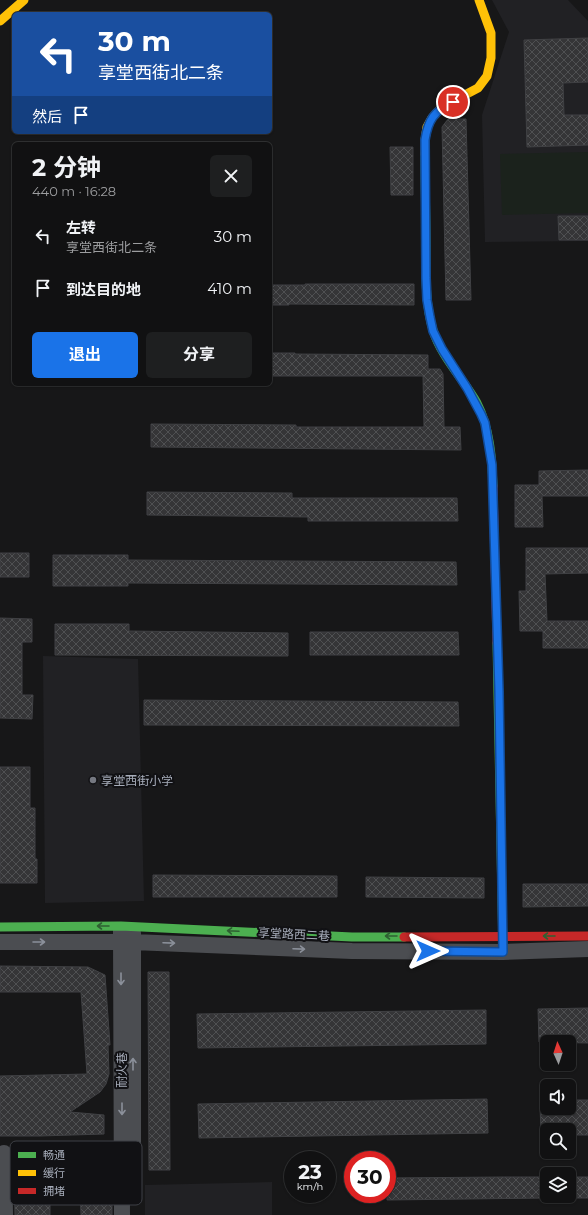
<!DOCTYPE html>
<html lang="zh">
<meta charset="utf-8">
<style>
body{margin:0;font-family:Montserrat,"Noto Sans SC",sans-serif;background:#1e1f20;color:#f1f3f6;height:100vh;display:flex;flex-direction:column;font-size:15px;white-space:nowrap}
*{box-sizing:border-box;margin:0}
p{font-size:13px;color:#9c9d9f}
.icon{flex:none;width:22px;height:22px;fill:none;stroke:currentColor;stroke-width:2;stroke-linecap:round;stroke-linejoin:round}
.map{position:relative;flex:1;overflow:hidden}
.details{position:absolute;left:12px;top:142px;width:260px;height:244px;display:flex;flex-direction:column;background:#111112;border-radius:6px;box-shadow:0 1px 3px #0004,0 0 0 1px #303132}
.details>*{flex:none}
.top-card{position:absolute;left:12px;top:12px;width:260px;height:122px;border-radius:6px;box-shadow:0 1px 3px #0004,0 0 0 1px #303132;background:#1a4fa0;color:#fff;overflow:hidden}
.needle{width:26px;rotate:357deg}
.controls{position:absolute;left:540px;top:1035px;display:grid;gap:8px}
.controls a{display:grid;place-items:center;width:36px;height:36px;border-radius:6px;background:#111112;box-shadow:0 1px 3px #0004,0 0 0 1px #303132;font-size:20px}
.speed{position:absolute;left:284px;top:1151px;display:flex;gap:8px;font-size:20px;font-weight:700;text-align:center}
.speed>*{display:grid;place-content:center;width:52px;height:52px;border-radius:50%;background:#111112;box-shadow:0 1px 3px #0004,0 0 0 1px #303132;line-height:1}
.speed small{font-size:10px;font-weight:400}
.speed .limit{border:6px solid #d22;background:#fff;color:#111}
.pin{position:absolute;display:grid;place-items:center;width:34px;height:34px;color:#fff;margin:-17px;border:2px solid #fff;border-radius:50%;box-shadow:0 1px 4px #0007}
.me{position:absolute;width:44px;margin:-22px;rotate:90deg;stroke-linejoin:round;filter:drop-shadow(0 0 3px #0008)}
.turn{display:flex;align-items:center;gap:14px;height:84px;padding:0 20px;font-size:18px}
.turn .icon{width:52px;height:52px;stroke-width:2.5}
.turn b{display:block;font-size:28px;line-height:34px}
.then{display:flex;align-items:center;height:38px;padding:0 20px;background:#0003;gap:8px;font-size:15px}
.round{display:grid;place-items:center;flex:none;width:42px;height:42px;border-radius:6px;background:#1e1f20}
.head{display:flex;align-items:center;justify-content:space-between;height:68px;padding:0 20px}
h1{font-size:24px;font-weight:700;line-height:30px}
.primary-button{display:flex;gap:8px;margin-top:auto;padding:8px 20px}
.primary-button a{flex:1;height:46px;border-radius:6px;background:#1a73e8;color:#fff;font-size:16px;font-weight:700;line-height:46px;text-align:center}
.primary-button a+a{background:#1e1f20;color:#f1f3f6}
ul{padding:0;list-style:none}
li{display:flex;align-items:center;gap:12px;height:52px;padding:0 20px}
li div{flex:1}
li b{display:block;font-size:15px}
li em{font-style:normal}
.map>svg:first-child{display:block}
.built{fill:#212124}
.pitch{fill:#1b221c}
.building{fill:url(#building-cross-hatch);stroke:#404144}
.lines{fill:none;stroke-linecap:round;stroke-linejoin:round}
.street{stroke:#4b4d51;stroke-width:16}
.fast{stroke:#4caf50;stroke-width:9}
.slow{stroke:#ffc107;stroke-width:9}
.jam{stroke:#c62828;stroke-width:9}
.oneway{stroke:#2e6032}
.oneway2{stroke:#8b909a}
.route-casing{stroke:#114b97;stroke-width:10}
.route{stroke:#1a73e8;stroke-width:7}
.poi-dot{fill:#757881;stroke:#111114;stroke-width:1.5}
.labels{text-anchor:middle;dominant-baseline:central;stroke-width:4;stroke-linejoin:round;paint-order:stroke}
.poi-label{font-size:12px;fill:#a7adba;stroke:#111114;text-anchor:start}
.street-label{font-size:12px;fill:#a7adba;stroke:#111114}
.key{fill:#111114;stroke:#3e4046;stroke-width:1}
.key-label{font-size:11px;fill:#a7adba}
</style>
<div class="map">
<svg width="588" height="1215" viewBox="0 0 588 1215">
<defs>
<pattern id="building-cross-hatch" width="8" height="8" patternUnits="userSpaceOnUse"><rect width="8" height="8" fill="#353537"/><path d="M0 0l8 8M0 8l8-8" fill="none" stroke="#4f5052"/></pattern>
</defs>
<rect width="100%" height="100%" fill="#171718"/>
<path class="built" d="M492,0H568L588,21V241L485,242L482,115L509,32Z
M43,656L138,659L144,901L45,903Z
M272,1182V1215H145V1185Z"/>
<path class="pitch" d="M588,152V213L502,215L500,154Z"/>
<path class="building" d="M588,38V82L563,83L564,115H588V145L527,147L524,40Z
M448,119H466L471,300H446L442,127Z
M390,147H413V195H391Z
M558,216H588V240H559Z
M305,284H414V305L289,304V305H270V285H305Z
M270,353H295V354L428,355V369H440L443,374L444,427H460L461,450L151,447V424L296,425V427H424L423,376H270Z
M588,470V496H542L543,527H515V485H539V471Z
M147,492L292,493V498H457L458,521H308V517L147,515Z
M526,548H588V573L545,574L547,621H588V648H543V631H520L519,591H526Z
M0,553H29V577H0Z
M53,555H128V560L456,562L457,585L128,583V586H53Z
M0,618L32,619V642H22V695H33L32,719L0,718Z
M55,624H129V631L288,633V656L55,655Z
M310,632H458L459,655H310Z
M144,700L458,702L459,726L144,725Z
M0,767H30V808H35V859H37V883H0Z
M153,875L337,876V897H153Z
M366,877L484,878V898L366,897Z
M523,884H588V906L523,907Z
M0,966L88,967L105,975L110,1045H108L109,1074L106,1084L100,1092L70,1112L104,1115V1134L40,1136H0V1076L87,1074L81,992H0Z
M148,972H169L170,1170H149Z
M588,1008V1043L539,1042L538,1009Z
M486,1010V1044L198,1048L197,1014Z
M487,1099L488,1133L199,1138L198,1104Z
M569,1100H588V1135H569V1130H541L540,1108H569Z
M14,1163H104V1188H112V1215H81L80,1185H50V1215H15Z
M503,1177H547V1198L387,1200V1178Z
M569,1177H588V1198H569Z"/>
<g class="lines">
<path class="street" d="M121,931L122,1215
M133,933V1179
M0,942H133L352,951L503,952L588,949
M4,1153L5,1215"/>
<path class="fast" d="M425,154C425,186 426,217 426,249C426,276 425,304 433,330C440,355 464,380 477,403C490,428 492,459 493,486
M497,643L503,952
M0,927L121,926L352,937H404"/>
<path class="slow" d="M0,21L24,0
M425,154V140L427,127L432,118L442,107L478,88L487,76L491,58V33L479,0"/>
<path class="jam" d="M493,486L497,643
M404,937L588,936"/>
</g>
<defs><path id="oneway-shaft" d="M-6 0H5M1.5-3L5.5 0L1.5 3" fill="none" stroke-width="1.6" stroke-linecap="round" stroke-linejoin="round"/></defs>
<g class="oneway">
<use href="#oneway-shaft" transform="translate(103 926) rotate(180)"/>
<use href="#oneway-shaft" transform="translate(233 931) rotate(-177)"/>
<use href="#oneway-shaft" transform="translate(391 936) rotate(180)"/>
<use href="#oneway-shaft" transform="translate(549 936) rotate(-180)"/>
</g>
<g class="oneway2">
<use href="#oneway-shaft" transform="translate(39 942)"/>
<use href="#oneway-shaft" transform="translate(169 943) rotate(2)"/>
<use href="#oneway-shaft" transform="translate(299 949) rotate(2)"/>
<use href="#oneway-shaft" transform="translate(121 979) rotate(90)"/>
<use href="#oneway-shaft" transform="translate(133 1064) rotate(-90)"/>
<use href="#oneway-shaft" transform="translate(122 1109) rotate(90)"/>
</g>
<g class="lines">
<defs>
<path id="route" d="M428,951L503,952L499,691L492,465L485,423L481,414L467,388L442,349L433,331L430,317L427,300L426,278L425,140C428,120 434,111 453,102"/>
</defs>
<use href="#route" class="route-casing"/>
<use href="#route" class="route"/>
</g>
<circle class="poi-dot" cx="93" cy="780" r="4"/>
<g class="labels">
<g class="poi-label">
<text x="101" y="780">享堂西街小学</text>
</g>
<g class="street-label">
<text transform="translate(294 934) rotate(3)">享堂路西二巷</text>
<text transform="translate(121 1070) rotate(-90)">耐火巷</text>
</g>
</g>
<rect x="10" y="1141" width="132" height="64" rx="6" class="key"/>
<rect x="18" y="1152" width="18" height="6" fill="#4caf50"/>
<rect x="18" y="1170" width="18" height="6" fill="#ffc107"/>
<rect x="18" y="1188" width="18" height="6" fill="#c62828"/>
<g class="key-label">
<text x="43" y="1159">畅通</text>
<text x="43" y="1177">缓行</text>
<text x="43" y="1195">拥堵</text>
</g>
</svg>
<div class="controls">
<a><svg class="needle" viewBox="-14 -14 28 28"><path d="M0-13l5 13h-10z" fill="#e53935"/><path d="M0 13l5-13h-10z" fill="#9c9d9f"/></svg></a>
<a><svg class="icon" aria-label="sound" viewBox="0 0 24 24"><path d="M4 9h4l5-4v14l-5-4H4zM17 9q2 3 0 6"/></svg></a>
<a><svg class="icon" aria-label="search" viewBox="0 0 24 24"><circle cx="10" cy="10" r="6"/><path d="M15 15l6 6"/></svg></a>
<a><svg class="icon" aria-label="layers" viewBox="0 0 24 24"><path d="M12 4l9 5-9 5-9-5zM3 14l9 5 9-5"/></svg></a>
</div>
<div class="speed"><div>23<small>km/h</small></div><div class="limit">30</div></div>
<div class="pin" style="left:453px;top:102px;background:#d93025"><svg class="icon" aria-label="arrive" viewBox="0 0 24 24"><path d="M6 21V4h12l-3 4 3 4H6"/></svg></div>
<svg class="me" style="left:428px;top:951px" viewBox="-20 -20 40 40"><path d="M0-17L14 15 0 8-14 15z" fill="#1a73e8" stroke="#fff" stroke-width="4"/></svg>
<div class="top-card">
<div class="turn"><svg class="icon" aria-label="left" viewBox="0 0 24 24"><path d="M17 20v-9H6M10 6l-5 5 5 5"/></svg><div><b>30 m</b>享堂西街北二条</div></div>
<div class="then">然后<svg class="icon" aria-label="arrive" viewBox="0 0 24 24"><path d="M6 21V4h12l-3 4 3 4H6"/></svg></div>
</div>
<section class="details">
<div class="head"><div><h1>2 分钟</h1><p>440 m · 16:28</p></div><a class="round"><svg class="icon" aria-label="close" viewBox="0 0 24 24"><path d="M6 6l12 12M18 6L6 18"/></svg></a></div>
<ul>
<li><svg class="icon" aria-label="left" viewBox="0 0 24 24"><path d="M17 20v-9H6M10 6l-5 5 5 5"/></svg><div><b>左转</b><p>享堂西街北二条</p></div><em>30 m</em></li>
<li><svg class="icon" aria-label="arrive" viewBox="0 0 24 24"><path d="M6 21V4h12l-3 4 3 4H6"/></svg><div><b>到达目的地</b></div><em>410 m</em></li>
</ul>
<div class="primary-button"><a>退出</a><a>分享</a></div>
</section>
</div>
